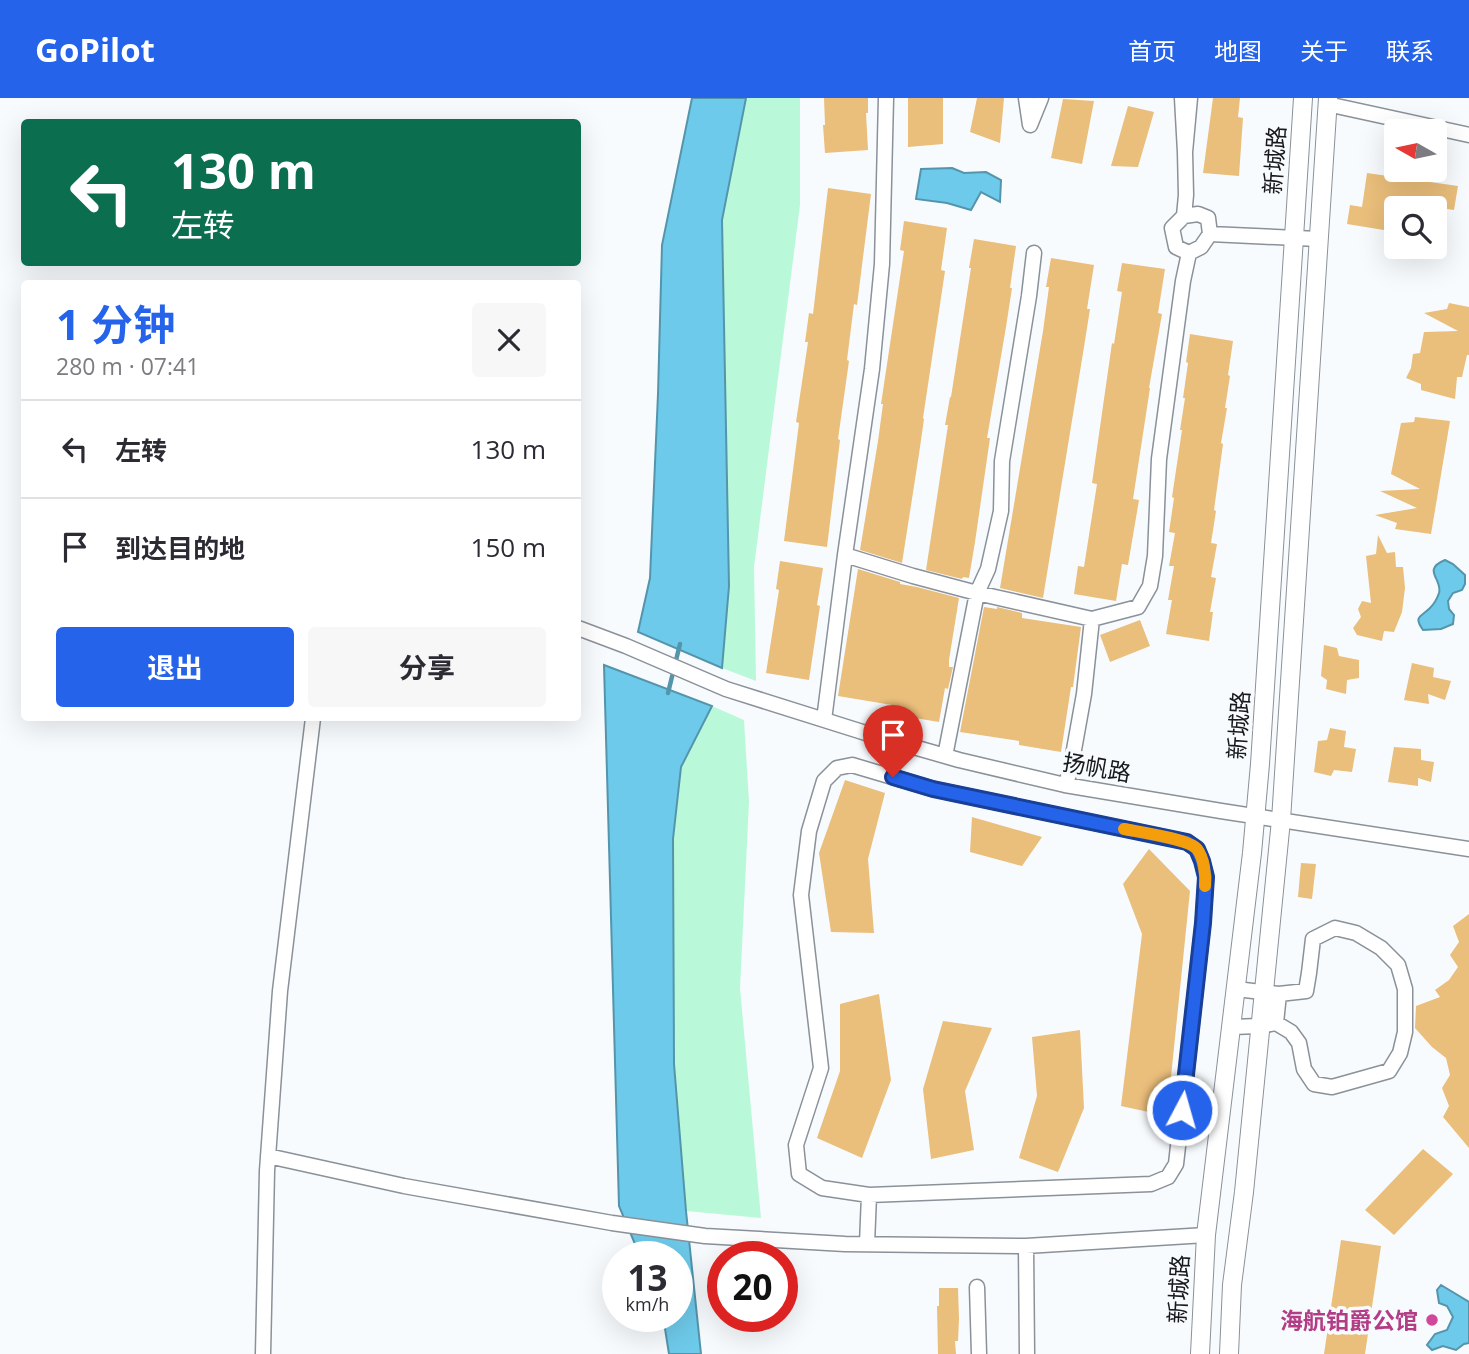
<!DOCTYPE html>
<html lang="zh">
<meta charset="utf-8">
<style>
body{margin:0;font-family:"Open Sans","Noto Sans SC",sans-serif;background:#f7f7f7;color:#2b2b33;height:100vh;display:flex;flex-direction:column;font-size:26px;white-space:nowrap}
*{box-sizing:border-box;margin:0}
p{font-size:23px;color:#7c7c81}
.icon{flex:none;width:38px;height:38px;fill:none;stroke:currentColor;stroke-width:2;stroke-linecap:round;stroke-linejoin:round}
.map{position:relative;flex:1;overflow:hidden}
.sheet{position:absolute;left:21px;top:182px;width:560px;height:441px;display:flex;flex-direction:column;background:#fff;border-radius:7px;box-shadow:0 7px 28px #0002}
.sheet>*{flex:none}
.top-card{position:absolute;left:21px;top:21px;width:560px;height:147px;border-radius:7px;box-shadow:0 7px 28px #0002;background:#0b6e4f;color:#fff;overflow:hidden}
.needle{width:46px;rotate:279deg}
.fabs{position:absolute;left:1384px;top:21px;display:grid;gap:14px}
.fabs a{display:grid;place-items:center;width:63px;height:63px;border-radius:7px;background:#fff;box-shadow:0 7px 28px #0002;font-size:35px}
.speed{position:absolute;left:602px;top:1143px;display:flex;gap:14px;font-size:35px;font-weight:700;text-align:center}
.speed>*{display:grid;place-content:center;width:91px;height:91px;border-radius:50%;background:#fff;box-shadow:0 7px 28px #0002;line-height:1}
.speed small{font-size:18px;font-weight:400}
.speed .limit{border:10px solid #d22;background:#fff;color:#111}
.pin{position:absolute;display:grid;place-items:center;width:60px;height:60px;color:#fff;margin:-72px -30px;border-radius:50% 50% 50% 0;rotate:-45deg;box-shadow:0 0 7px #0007}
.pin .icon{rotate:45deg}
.me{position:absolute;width:77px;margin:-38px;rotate:6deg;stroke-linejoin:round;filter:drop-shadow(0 0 5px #0008)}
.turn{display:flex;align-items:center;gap:24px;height:147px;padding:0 35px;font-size:32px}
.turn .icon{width:91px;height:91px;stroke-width:2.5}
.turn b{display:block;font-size:49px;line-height:60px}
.round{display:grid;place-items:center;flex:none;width:74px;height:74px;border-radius:7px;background:#f7f7f7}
.overview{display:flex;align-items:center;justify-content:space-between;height:119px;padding:0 35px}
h1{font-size:42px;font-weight:700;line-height:52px;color:#2563eb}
.cta{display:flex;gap:14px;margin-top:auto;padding:14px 35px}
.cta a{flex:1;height:80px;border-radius:7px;background:#2563eb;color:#fff;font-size:28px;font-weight:700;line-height:80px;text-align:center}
.cta a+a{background:#f7f7f7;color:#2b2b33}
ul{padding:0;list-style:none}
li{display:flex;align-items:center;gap:21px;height:98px;padding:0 35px;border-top:2px solid #e1e1e2}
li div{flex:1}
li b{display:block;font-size:26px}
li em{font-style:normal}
header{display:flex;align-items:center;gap:42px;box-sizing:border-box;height:98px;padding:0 35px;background:#2563eb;color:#fff}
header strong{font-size:33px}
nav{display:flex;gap:38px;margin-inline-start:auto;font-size:24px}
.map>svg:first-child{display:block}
.green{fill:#b9f9d9}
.water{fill:#6ecaea;stroke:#5495ac;stroke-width:2}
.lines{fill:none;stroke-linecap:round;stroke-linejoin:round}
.stream{stroke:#5495ac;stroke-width:4.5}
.building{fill:#eabe7b}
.minor-casing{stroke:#8a9199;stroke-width:17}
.major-casing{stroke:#8a9199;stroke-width:20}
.minor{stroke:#fff;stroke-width:14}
.major{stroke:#fff;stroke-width:18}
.route-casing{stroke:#184099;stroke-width:18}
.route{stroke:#2563eb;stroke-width:12}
.slow{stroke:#f59e0b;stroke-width:12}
.hotel-dot{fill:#d1479c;stroke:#f8fbfe;stroke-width:2.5}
.labels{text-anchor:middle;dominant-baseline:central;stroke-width:7;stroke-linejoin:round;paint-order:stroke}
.street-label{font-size:23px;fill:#17191c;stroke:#f8fbfe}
.hotel-label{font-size:23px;font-weight:bold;fill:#b23c85;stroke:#f8fbfe;text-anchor:end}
</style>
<header>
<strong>GoPilot</strong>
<nav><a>首页</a><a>地图</a><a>关于</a><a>联系</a></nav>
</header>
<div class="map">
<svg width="1469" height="1256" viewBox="0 0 1469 1256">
<rect width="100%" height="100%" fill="#f8fbfe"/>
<path class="green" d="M746,0H800V107L754,469L756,583L722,570L729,488L722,122Z
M712,608L744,622L749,704L740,890L761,1120L686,1113L674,966L673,741L681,669Z"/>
<path class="water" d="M692,0H746L722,122L729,488L722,570L638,534L650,480L658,296L662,147Z
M952,70L964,75L986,74L1001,82L1000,104L981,94L971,112L947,105L916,101L921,71Z
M1445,462L1453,466L1465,477V486L1462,492L1453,495L1448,503L1449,511L1454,517L1453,526L1441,531L1423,532C1413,518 1421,519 1430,510C1434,506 1437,501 1439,495C1443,481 1421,472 1445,462Z
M604,567L712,608L681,669L673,741L674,966L686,1113L701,1256H669L663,1218H677V1158H640L619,1108Z
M1441,1187L1469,1204V1245L1464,1246L1456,1252L1443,1248L1432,1252L1427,1247L1435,1236L1447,1232L1453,1219L1447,1208L1439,1205L1437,1192Z"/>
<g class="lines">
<path class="stream" d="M668,595L680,546"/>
</g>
<path class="building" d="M824,0H868V15H866L868,52L825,55L823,27H825Z
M908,0H943V46L908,49Z
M977,0H1004L1000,45L970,34Z
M1213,0H1240L1238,19L1243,20L1239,78L1203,75Z
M1063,1L1094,3L1082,66L1051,60Z
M1128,8L1154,14L1138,69L1111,68Z
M1367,75L1458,88L1454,112L1396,104V134L1347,126L1350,107L1362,109Z
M828,90L871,96L857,207L854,206L847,262L849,263L838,341L840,342L827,449L784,443L799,325L796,324L808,244H805L809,215L813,216Z
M904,123L947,130L941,172L945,173L923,320L924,321L919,356L902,465L860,452L878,343L883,306H881L904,153L900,152Z
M974,141L1016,148L1010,190H1012L1006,229L987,340H990L975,444L969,480L963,479L962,481L926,472L948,327H945L950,299H951L971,170H969Z
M1051,160L1094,167L1087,211H1090L1084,249L1043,500L1000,490L1043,233L1049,189H1046Z
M1122,165L1165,171L1158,215L1162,216L1149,290H1150L1133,401L1139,402L1128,467L1122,466L1116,503L1074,496L1078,468L1084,469L1097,386L1092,385L1112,245L1114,246L1122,194L1117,193Z
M1449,205L1469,209V257H1467L1462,279H1457L1455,301L1421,292V286L1406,280L1411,270L1413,256L1420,255L1424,234L1458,233L1424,215L1447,211Z
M1190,236L1233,243L1228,277L1230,278L1225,310H1227L1221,345L1223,346L1214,412L1216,413L1211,445L1217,446L1211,479L1216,480L1210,514H1213L1209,543L1166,536L1172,502H1168L1174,468H1169L1175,435L1169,434L1174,400L1172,399L1182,332H1180L1185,300H1183L1188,265L1186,264Z
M1415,319L1450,323L1431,436L1395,431L1397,425L1375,417L1417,410L1380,393L1420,391L1391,376L1401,325L1414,324Z
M1378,437L1387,455L1395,454L1396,469H1403L1405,490L1402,514L1394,534L1384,533L1382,543L1357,537L1353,530L1361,519L1358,511L1362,503L1371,505L1366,458L1376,456Z
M780,463L823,470L817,507L820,508L809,582L766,575L779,492L776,491Z
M858,471L900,484V486L917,489L959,500L949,562V569H953L948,591L945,590L939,624L897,617L898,608L838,598Z
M984,509L997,511V509L1022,515V520L1081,529L1073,589H1071L1061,654L1019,647V643L960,634Z
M1140,522L1150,548L1110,564L1100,537Z
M1324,547L1337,550L1339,558L1359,562V580L1347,582L1346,596L1326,591L1327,582L1321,578Z
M1412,565L1434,570L1433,579L1451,583L1445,602L1428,596L1429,606L1404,602Z
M1330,630L1346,633L1344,649L1356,651L1352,674L1334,672L1331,678L1314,674L1318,643L1327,642Z
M1394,649L1421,651V662L1434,664L1431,684L1418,680V688L1388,684Z
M845,682L885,695L868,761L874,835L831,834L819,755Z
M972,719L1042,739L1022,768L970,754Z
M1149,751L1190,793L1167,1018L1121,1008L1142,836L1123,786Z
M1301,765L1316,766L1312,801L1298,799Z
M1469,816V1050L1443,1019L1449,1008L1442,990L1450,977L1446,960L1432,949L1415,930L1416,908L1440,899L1435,892L1449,882L1458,869L1450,857L1459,844L1453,828Z
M879,896L891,982L862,1060L817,1040L840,973V906Z
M943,923L992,930L965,993L974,1052L931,1061L923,991Z
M1080,932L1084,1010L1058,1074L1019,1060L1037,998L1032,939Z
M1423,1051L1453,1076L1394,1137L1365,1112Z
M1341,1142L1381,1148L1365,1256H1324Z
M939,1190H958L959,1221L958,1243H955L956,1256H938L937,1208H939Z"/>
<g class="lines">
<defs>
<path id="minor" d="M886,0L882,166L872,271L845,457L913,478L977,495L1092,521L1138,509L1150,488L1155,458L1159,361L1183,183L1189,155
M1026,0L1030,27L1041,0
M1182,0L1185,54L1190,0
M1327,6L1469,37
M1184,118L1198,116L1208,120L1210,136L1201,149L1189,155L1176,149L1172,130L1184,118L1186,97L1185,54
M1210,136L1318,141
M578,530L626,548L726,591L872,637L959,662L1065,687L1221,713L1469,751
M824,622L845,457
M945,658L977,495L988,471L1001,413L1002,363L1029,198L1034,155
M1065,687L1070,674L1084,596L1092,521
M1276,925L1279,896
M1231,929L1260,928L1276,925L1291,934L1299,945L1304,971L1314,986L1332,989L1389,973L1400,955L1405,934V891L1398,867L1381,850L1356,835L1335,830L1313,841L1309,875L1306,893L1279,896L1236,891
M268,1058L404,1088L612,1125L705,1138L845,1146L1026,1148L1206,1137
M867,1146L869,1097L822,1090L799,1076L796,1047L821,970L801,797L809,733L824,683L837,670L852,667L933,691L1187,744L1197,751L1202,763L1206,779L1203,825L1176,1066L1168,1079L1151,1086L869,1097
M1026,1148L1027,1256
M977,1189L979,1256
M263,1256L267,1073L280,893L313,620"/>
<path id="major" d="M1200,1256L1206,1137L1252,755L1260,666L1303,0
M1229,1256L1232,1187L1244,1094L1281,722L1328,0"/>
</defs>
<use href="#minor" class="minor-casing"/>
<use href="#major" class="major-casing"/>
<use href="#minor" class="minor"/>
<use href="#major" class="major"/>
</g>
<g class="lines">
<defs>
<path id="route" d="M893,679L933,691L1187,744L1197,751L1202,763L1206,779L1203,825L1182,1012"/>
</defs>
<use href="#route" class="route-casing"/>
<use href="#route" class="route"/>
<path class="slow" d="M1124,731C1139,734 1189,741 1197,751C1204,760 1206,777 1205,788"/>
</g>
<circle class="hotel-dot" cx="1432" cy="1222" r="7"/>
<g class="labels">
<g class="street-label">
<text transform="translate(1274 62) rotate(-86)">新城路</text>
<text transform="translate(1238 627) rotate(-86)">新城路</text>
<text transform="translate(1097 669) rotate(10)">扬帆路</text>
<text transform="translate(1178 1191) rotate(-87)">新城路</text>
</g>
<g class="hotel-label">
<text x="1418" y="1222">海航铂爵公馆</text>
</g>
</g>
</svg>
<div class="fabs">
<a><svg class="needle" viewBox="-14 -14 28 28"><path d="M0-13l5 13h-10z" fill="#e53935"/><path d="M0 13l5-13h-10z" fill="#7c7c81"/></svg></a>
<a><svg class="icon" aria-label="search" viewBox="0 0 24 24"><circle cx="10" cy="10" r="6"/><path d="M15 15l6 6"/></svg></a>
</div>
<div class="speed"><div>13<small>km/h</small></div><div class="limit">20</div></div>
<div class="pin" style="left:893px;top:679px;background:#d93025"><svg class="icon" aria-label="arrive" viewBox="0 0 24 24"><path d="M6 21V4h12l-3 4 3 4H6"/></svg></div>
<svg class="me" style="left:1182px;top:1012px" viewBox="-20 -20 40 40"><circle r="17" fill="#2563eb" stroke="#fff" stroke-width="3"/><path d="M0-11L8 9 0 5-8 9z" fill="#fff"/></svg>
<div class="top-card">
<div class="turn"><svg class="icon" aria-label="left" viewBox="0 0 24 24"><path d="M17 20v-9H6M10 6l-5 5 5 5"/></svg><div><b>130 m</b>左转</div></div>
</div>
<section class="sheet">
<div class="overview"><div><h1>1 分钟</h1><p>280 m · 07:41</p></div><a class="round"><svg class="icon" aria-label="close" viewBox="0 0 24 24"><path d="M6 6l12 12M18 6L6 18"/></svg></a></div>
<ul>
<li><svg class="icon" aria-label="left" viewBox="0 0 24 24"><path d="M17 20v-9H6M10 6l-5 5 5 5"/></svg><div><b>左转</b></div><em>130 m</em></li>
<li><svg class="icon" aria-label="arrive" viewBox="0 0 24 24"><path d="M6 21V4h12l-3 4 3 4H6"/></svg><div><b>到达目的地</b></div><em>150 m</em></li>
</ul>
<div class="cta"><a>退出</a><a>分享</a></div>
</section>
</div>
